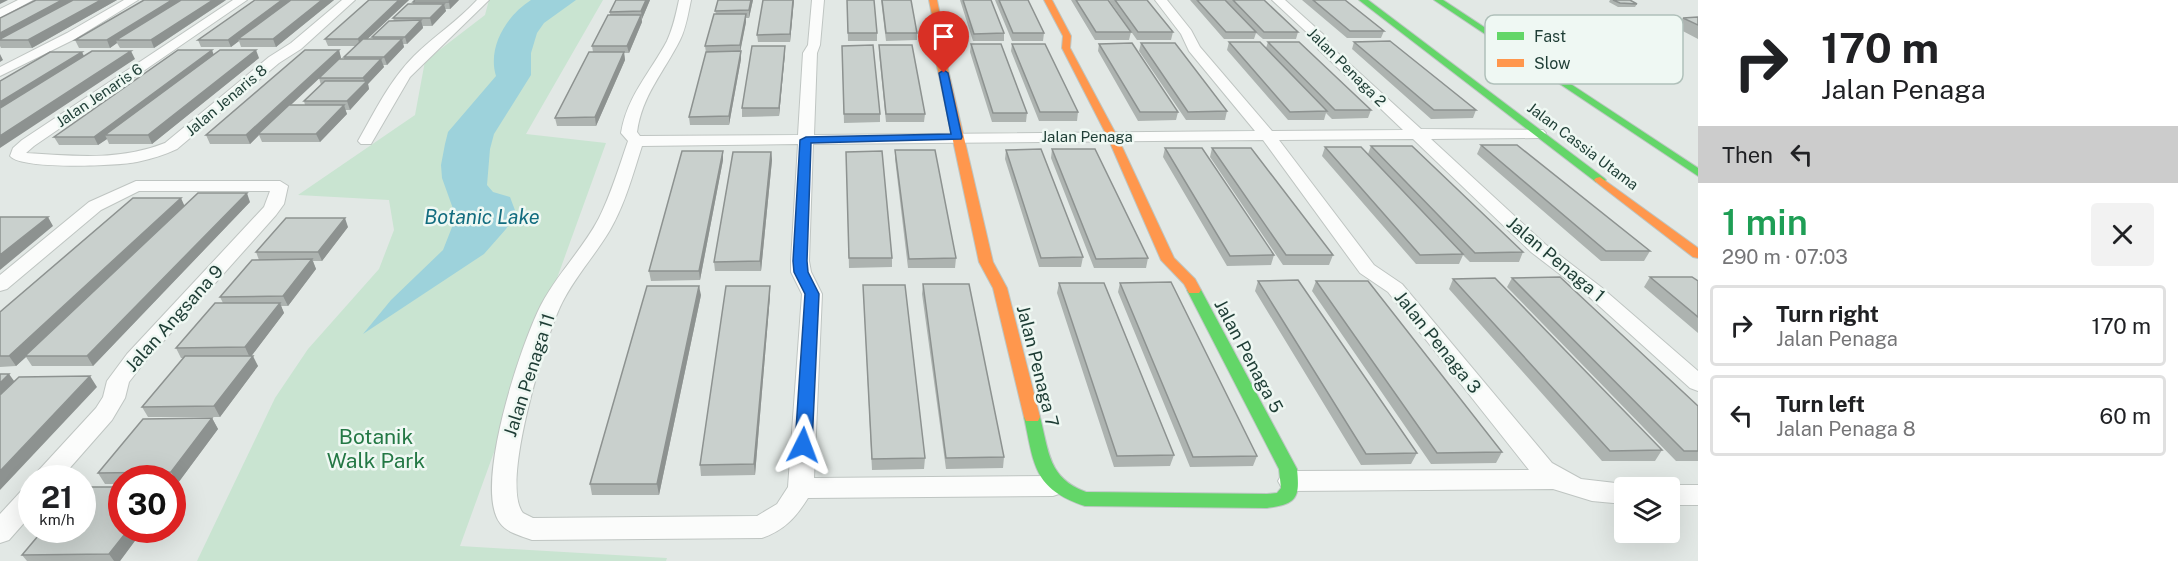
<!DOCTYPE html>
<meta charset="utf-8">
<style>
body{margin:0;font-family:"Public Sans",sans-serif;background:#f2f2f2;color:#202124;height:100vh;display:flex;flex-direction:column;font-size:22px;white-space:nowrap}
*{box-sizing:border-box;margin:0}
p{font-size:20px;color:#757577}
.icon{flex:none;width:33px;height:33px;fill:none;stroke:currentColor;stroke-width:2;stroke-linecap:round;stroke-linejoin:round}
.map{position:relative;flex:1;overflow:hidden}
.side{display:flex;flex-direction:column;background:#fff;width:480px}
.side>*{flex:none}
.top-card{background:#fff;color:#202124;overflow:hidden}
.fabs{position:absolute;left:1614px;top:477px;display:grid;gap:12px}
.fabs a{display:grid;place-items:center;width:66px;height:66px;border-radius:6px;background:#fff;box-shadow:0 6px 24px #0002;font-size:30px}
.speed{position:absolute;left:18px;top:465px;display:flex;gap:12px;font-size:30px;font-weight:700;text-align:center}
.speed>*{display:grid;place-content:center;width:78px;height:78px;border-radius:50%;background:#fff;box-shadow:0 6px 24px #0002;line-height:1}
.speed small{font-size:15px;font-weight:400}
.speed .limit{border:9px solid #d22;background:#fff;color:#111}
.pin{position:absolute;display:grid;place-items:center;width:51px;height:51px;color:#fff;margin:-62px -26px;border-radius:50% 50% 50% 0;rotate:-45deg;box-shadow:0 0 6px #0007}
.pin .icon{rotate:45deg}
.me{position:absolute;width:66px;margin:-33px;rotate:3deg;stroke-linejoin:round;filter:drop-shadow(0 0 4px #0008)}
.turn{display:flex;align-items:center;gap:21px;height:126px;padding:0 24px;font-size:27px}
.turn .icon{width:78px;height:78px;stroke-width:2.5}
.turn b{display:block;font-size:42px;line-height:51px}
.then{display:flex;align-items:center;height:57px;padding:0 24px;background:#0003;gap:12px;font-size:22px}
.round{display:grid;place-items:center;flex:none;width:63px;height:63px;border-radius:6px;background:#f2f2f2}
.overview{display:flex;align-items:center;justify-content:space-between;height:102px;padding:0 24px}
h1{font-size:36px;font-weight:600;line-height:45px;color:#1e9e55}
ul{padding:0;list-style:none}
li{display:flex;align-items:center;gap:18px;height:81px;margin:0 12px 9px;padding:0 12px;border:3px solid #e0e0e0;border-radius:6px}
li div{flex:1}
li b{display:block;font-size:22px}
li em{font-style:normal}
main{display:flex;flex:1;min-height:0}
.map>svg:first-child{display:block}
.green{fill:#c9e4d1}
.water{fill:#9dd2db}
.lines{fill:none;stroke-linecap:round;stroke-linejoin:round}
.street-casing{stroke:#bfc5c2;stroke-width:2}
.fast-casing{stroke:#bdc6c3;stroke-width:2}
.slow-casing{stroke:#bdc6c3;stroke-width:2}
.street{fill:#fbfcfb;fill-rule:evenodd}
.fast{fill:#63d668;fill-rule:evenodd}
.slow{fill:#ff974d;fill-rule:evenodd}
.wall{fill:#adb3b0;fill-rule:evenodd}
.shaded-wall{fill:#8d9290}
.building{fill:#c9d0cd;stroke:#8d9290;stroke-width:1.5}
.route{fill:#1a73e8;stroke:#114b97;stroke-width:1.5}
.labels{text-anchor:middle;dominant-baseline:central;stroke-width:5;stroke-linejoin:round;paint-order:stroke}
.far-street-label{font-size:15px;fill:#1e3d35;stroke:#eff8f3}
.street-label{font-size:18px;fill:#1e3d35;stroke:#eff8f3}
.water-label{font-size:20px;font-style:italic;fill:#126c7f;stroke:#eff8f3}
.near-park-label{font-size:21px;fill:#247845;stroke:#eff8f3}
.key{fill:#eff8f3;stroke:#b0c0ba;stroke-width:1.5}
.key-label{font-size:16px;fill:#1e3d35}
</style>
<main>
<div class="map">
<svg width="1698" height="561" viewBox="0 0 1698 561">
<rect width="100%" height="100%" fill="#e2e8e5"/>
<path class="green" d="M489,0H603L526,134L606,143L460,546L667,558L666,561H197L275,398L308,349L379,269L394,230L389,200L298,195L415,115L425,61L485,15Z"/>
<path class="water" d="M531,0H576L544,23L537,33L531,53V75L494,134L490,149L487,185L493,192L510,197L516,213L506,229L484,254L363,334L391,300L443,250L456,217L442,178L441,165L445,144L448,132L496,76C487,47 507,15 531,0Z"/>
<g class="lines">
<defs>
<path id="street" d="M18,0H33L0,18V9Z
M124,0H138L75,39L0,76V67L67,33Z
M233,0H247L34,146L26,153C74,156 120,161 165,143L269,57L291,43L342,0H355L301,49L279,63L177,149C164,155 151,159 137,162C117,166 21,170 10,156L13,148L22,140Z
M477,0H489L410,77L371,144H361L358,141C375,111 390,80 414,56C434,36 458,21 477,0Z
M679,0H691C688,14 686,28 680,40C664,72 642,95 637,132L640,136L798,135L803,53L808,45L812,0H824L820,45L817,53L814,135L1255,131L1189,51L1181,34L1155,0H1167L1191,30L1200,47L1272,131L1403,130L1318,49L1315,40L1272,0H1285L1325,36L1329,45L1421,129L1543,130L1546,133L1543,136L1538,138L1431,139L1545,244L1601,287L1698,371V391L1690,388L1587,295L1531,252L1413,139L1279,140L1374,265L1402,284L1552,463L1581,479L1624,484L1633,488H1624V504L1592,501L1553,489L1291,491L1282,488L1278,481L1282,474L1291,471L1529,470L1388,292L1360,273L1263,140L813,144L809,261L811,272L822,294L814,478L1053,476L1062,479L1066,486L1062,493L1053,496L808,498C796,517 785,530 762,538L532,540C522,536 507,533 500,523C473,487 521,344 541,305C557,274 583,249 599,218C611,194 619,167 628,141L621,133C627,96 650,73 667,41C673,28 676,14 679,0ZM798,144L791,261V272L802,294L788,487L777,504L757,516L533,518L523,513C500,485 545,340 560,307C573,279 594,257 610,230C625,204 633,174 642,146Z
M136,181H280L288,186L284,204L276,215L143,364L129,382L125,398L112,420L61,478H35L38,471L96,408L103,397L107,381L127,354L264,207L270,191H139L101,210L7,289L0,291V275L89,202Z
M1670,485H1698V505H1670V488H1663Z
M32,486V514L9,540L0,543V514L23,489Z"/>
<path id="fast" d="M1359,0H1368L1604,178L1606,180L1604,182H1596Z
M1434,0H1443L1698,168V176Z
M1194,286L1201,290L1297,469C1300,498 1297,504 1267,508L1085,506C1033,489 1034,464 1024,417L1026,413H1038L1040,417C1049,452 1048,478 1086,492L1267,494L1277,493L1281,488L1279,469L1187,290Z"/>
<path id="slow" d="M929,0H937L945,40L944,52L993,262L1007,288L1040,417L1038,421H1026L1024,417L993,288L979,262L934,52L937,40Z
M1044,0H1052L1071,36L1070,48L1117,136L1174,258L1195,279L1201,290L1199,293H1189L1184,284L1161,260L1107,136L1062,48L1063,36Z
M1600,177L1698,248V258L1693,257L1596,182L1594,180L1596,178Z"/>
</defs>
<use href="#street" class="street-casing"/>
<use href="#fast" class="fast-casing"/>
<use href="#slow" class="slow-casing"/>
<use href="#street" class="street"/>
<use href="#fast" class="fast"/>
<use href="#slow" class="slow"/>
</g>
<path class="wall" d="M36,0H117L32,48H1L0,46V18Z
M226,0L154,48H120L117,43L110,48H79L75,40Z
M255,0H334L276,47H241L239,41L231,47H201L198,40Z
M369,0H409L367,39H373L372,37L394,21L393,18L413,4V2L415,0H459L450,9H445L446,11L432,26H423V28L407,44H403L404,47L387,65H383L384,67L368,84L369,89L350,110H345L347,114L320,142H262L259,135L250,144H210L206,135L339,50L341,58L339,59H344V57L356,46H328L325,39ZM319,78L321,85L304,101L305,105H290Z
M616,0H650L642,19V22L629,53H624L625,60L596,126H557L555,118L593,52L592,46L610,15V12Z
M753,0L749,18H746V22L740,51L741,59L729,125H690L689,117L706,53L705,46L716,14L715,11Z
M794,0L790,42H758L757,35Z
M847,0L877,33V41H848Z
M881,0H911L917,33V40L886,41Z
M960,0H991L1004,33V41H973Z
M995,0H1028L1044,33L1043,41H1012Z
M1071,0H1108L1131,32L1129,40H1095Z
M1109,0H1147L1173,32L1171,40H1137Z
M1190,0H1264L1298,32L1296,39H1263L1256,33L1254,39H1224Z
M1302,0H1345L1384,31L1381,38H1347Z
M1610,0H1630L1637,4L1635,7H1618L1609,2Z
M1698,17V39L1677,28L1683,18Z
M1229,42L1266,48L1268,42L1371,110L1368,118L1332,119L1326,113L1324,120H1288L1227,50Z
M1354,42L1476,110L1473,118L1431,119L1352,49Z
M1141,43L1227,111L1225,120H1186L1139,51Z
M971,44L1027,113L1026,122H992L970,52Z
M1012,44L1078,112L1077,121H1039L1011,51Z
M1099,44L1178,112L1176,120L1138,121L1098,51Z
M879,45L925,114L924,122H886L879,53Z
M842,46L880,114V122L844,123Z
M785,53L779,116L742,117V108Z
M213,55L259,58L152,144H109L107,139L98,145H59L54,137Z
M1481,145L1650,251L1644,261H1601L1477,154Z
M1371,146L1523,252L1519,262H1470L1463,255L1459,264H1416L1322,156L1325,147L1368,154Z
M1165,148L1274,255L1271,265L1227,266L1163,157Z
M1212,148L1333,255L1329,265H1283L1210,157Z
M1052,149L1148,258L1146,268H1094L1051,158Z
M895,150L956,258L955,268H908L895,159Z
M1006,150L1083,257L1081,267H1039L1005,159Z
M723,151V160L700,280L651,281L649,271Z
M771,152L772,160L761,271H715L714,262Z
M846,152L892,258V267L849,268Z
M250,202L93,366H32L26,357L16,366L0,367V312L185,206Z
M348,227L322,261H313L316,269L288,306H281L284,313L251,356L258,366L220,417H148L142,407L184,358H181L176,348L223,303L220,297L259,260L256,252Z
M1650,277L1698,281V333L1644,287Z
M1512,278L1698,406V461H1676L1507,287Z
M1453,279L1662,450L1655,461H1602L1449,289Z
M1258,281L1417,453L1411,464L1361,465L1255,291Z
M1316,281L1502,452L1496,463L1431,464L1312,291Z
M1059,283L1174,455L1170,466L1114,467L1057,293Z
M1120,283L1257,456L1253,466L1190,467L1118,292Z
M923,284L1004,457L1003,468L946,469L922,294Z
M863,285L925,458L924,469L872,470Z
M701,295L659,495H592L590,484Z
M770,296L755,475L701,476L700,465Z
M212,418L218,429L178,483H172V478H122V484H105L98,473Z
M143,530L120,561H27L22,555Z"/>
<path class="shaded-wall" d="M0,0H8L0,4Z
M62,0H79L0,40V33Z
M101,0H117L32,48L28,40Z
M172,0H187L116,40L117,43L110,48L107,40Z
M213,0H226L154,48L151,40Z
M282,0H294L238,39L239,41L231,47L228,40Z
M322,0H334L276,47L273,39Z
M399,0H409L360,46L358,39Z
M450,0H459L450,9L449,2Z
M646,0H650L642,19L641,11Z
M751,0H753L749,18V10Z
M793,0H794L790,42V34Z
M444,4L446,11L432,26L430,18Z
M746,14V22L740,53V45Z
M641,15L642,22L629,53L627,46Z
M421,20L423,28L407,44L405,37Z
M402,39L404,47L387,65L384,57Z
M785,46V53L779,116V108Z
M212,50L215,58L105,135L107,139L98,145L94,137Z
M256,50L259,58L152,144L148,135Z
M339,50L341,58L260,134H258L259,135L250,144L246,135Z
M131,51L135,59L0,148V136Z
M741,51V59L729,125V116Z
M82,52L86,60L0,113V102Z
M624,52L625,60L596,126L595,117Z
M0,54L3,60L0,62Z
M381,59L384,67L368,84L369,89L350,110L347,101L365,83L363,78Z
M344,105L347,114L320,142L316,134Z
M723,151V160L700,280L699,271Z
M771,152L772,160L761,271L760,261Z
M247,193L250,202L93,366L87,356Z
M181,198L185,207L25,356L26,357L16,366L9,356Z
M48,217L53,226L0,270V255Z
M345,218L348,227L322,261L318,252Z
M312,259L316,269L288,306L283,296Z
M699,286L701,295L659,495L657,484Z
M770,286V296L755,475L754,464Z
M280,303L284,313L250,358L245,347Z
M253,356L258,366L220,417L214,406Z
M9,374L17,385L0,400V383Z
M90,376L97,387L0,490V471Z
M212,418L218,429L178,483L171,472Z
M128,530H143L120,561H114L109,554Z"/>
<path class="building" d="M36,0H62L0,33V18Z
M73,0H101L28,40H0V39Z
M144,0H172L107,40H75Z
M181,0H213L151,40H116Z
M255,0H282L228,40H198Z
M291,0H322L273,39H238Z
M369,0H399L358,39H325Z
M415,0H450L449,2H413Z
M616,0H646L641,11L610,12Z
M718,0H751L749,10L715,11Z
M763,0H793L790,34L757,35Z
M847,0H874L877,33H848Z
M882,0H911L917,33H886Z
M963,0H991L1004,33L974,34Z
M999,0H1028L1044,33H1013Z
M1076,0H1108L1131,32H1096Z
M1115,0H1147L1173,32H1138Z
M1197,0H1225L1256,32H1226Z
M1233,0H1264L1298,32H1264Z
M1313,0H1345L1384,31H1350Z
M1613,0H1630L1637,4L1620,3Z
M408,4H444L430,18H393Z
M714,14H746L740,45L705,46Z
M608,15H641L627,46H592Z
M1698,17V25L1683,18Z
M421,20L405,37H372L389,21Z
M363,39H402L384,57H344Z
M1390,41L1476,110H1434L1354,42Z
M1229,42H1260L1327,111L1290,112Z
M1268,42H1299L1371,110H1335Z
M1132,43L1178,112H1140L1099,44Z
M1141,43H1175L1227,111L1188,112Z
M971,44H1001L1027,113H993Z
M1012,44H1045L1078,112H1040Z
M873,45L880,114H844L842,46Z
M879,45H912L925,114H886Z
M752,46H785L779,108H742Z
M178,50H212L94,137H54Z
M220,50H256L148,135H105Z
M305,50H339L246,135H206Z
M92,51H131L0,136V108Z
M741,51L729,116L689,117L706,52Z
M50,52H82L0,102V81Z
M589,52H624L595,117L555,118Z
M339,59H381L363,78H319Z
M325,81H367L347,101H304Z
M289,105H344L316,134H258Z
M1481,145H1517L1650,251H1606Z
M1371,146H1412L1523,252L1475,253Z
M1325,147H1361L1463,254L1420,255Z
M1165,148H1202L1274,255L1230,256Z
M1212,148H1251L1333,255H1286Z
M1041,149L1083,257L1041,258L1006,150Z
M1052,149H1095L1148,258L1096,259Z
M895,150H935L956,258L909,259Z
M682,151H723L699,271H649Z
M882,151L892,258H849L846,152Z
M733,152H771L760,261L714,262Z
M198,193H247L87,356H25Z
M133,198H181L9,356H0V312Z
M0,217H48L0,255Z
M286,218H345L318,252H256Z
M312,259L283,296L220,297L252,260Z
M1560,277L1698,406V451H1684L1512,278Z
M1650,277H1692L1698,281V317Z
M1495,278L1662,450L1610,451L1453,279Z
M1298,280L1417,453L1366,454L1258,281Z
M1316,281H1368L1502,452L1437,453Z
M1171,282L1257,456L1193,457L1120,283Z
M1059,283H1104L1174,455L1117,456Z
M923,284H969L1004,457L946,458Z
M863,285H905L925,458L872,459Z
M647,286H699L657,484H590Z
M726,286H770L754,464L700,465Z
M215,303H280L245,347L176,348Z
M185,356H253L214,406L142,407Z
M0,374H9L0,383Z
M90,376L0,471V395L19,377Z
M212,418L171,472L98,473L143,419Z
M82,487H122V530H128L109,554L22,555L43,530H82Z"/>
<path class="route" d="M944,70L948,73L962,137L961,139L811,143L807,261L808,272L819,294L812,445L809,450L803,451L797,450L795,445L805,294L794,272L793,261L800,140L806,137L951,134L939,73Z"/>
<g class="labels">
<g class="far-street-label">
<text transform="translate(1347 67) rotate(45)">Jalan Penaga 2</text>
<text transform="translate(99 95) rotate(-34)">Jalan Jenaris 6</text>
<text transform="translate(226 100) rotate(-40)">Jalan Jenaris 8</text>
<text x="1087" y="136">Jalan Penaga</text>
<text transform="translate(1583 146) rotate(37)">Jalan Cassia Utama</text>
</g>
<g class="street-label">
<text transform="translate(1556 259) rotate(40)">Jalan Penaga 1</text>
<text transform="translate(174 318) rotate(-48)">Jalan Angsana 9</text>
<text transform="translate(1438 342) rotate(51)">Jalan Penaga 3</text>
<text transform="translate(1249 356) rotate(62)">Jalan Penaga 5</text>
<text transform="translate(1038 366) rotate(76)">Jalan Penaga 7</text>
<text transform="translate(529 375) rotate(-72)">Jalan Penaga 11</text>
</g>
<g class="water-label">
<text x="482" y="217">Botanic Lake</text>
</g>
<g class="near-park-label">
<text x="376" y="436">Botanik<tspan x="376" dy="24">Walk Park</tspan></text>
</g>
</g>
<rect x="1485" y="15" width="198" height="69" rx="9" class="key"/>
<rect x="1497" y="32" width="27" height="8" fill="#63d668"/>
<rect x="1497" y="59" width="27" height="8" fill="#ff974d"/>
<g class="key-label">
<text x="1534" y="42">Fast</text>
<text x="1534" y="69">Slow</text>
</g>
</svg>
<div class="fabs">
<a><svg class="icon" aria-label="layers" viewBox="0 0 24 24"><path d="M12 4l9 5-9 5-9-5zM3 14l9 5 9-5"/></svg></a>
</div>
<div class="speed"><div>21<small>km/h</small></div><div class="limit">30</div></div>
<div class="pin" style="left:944px;top:73px;background:#d93025"><svg class="icon" aria-label="arrive" viewBox="0 0 24 24"><path d="M6 21V4h12l-3 4 3 4H6"/></svg></div>
<svg class="me" style="left:803px;top:445px" viewBox="-20 -20 40 40"><path d="M0-17L14 15 0 8-14 15z" fill="#1a73e8" stroke="#fff" stroke-width="4"/></svg>
</div>
<section class="side">
<div class="top-card">
<div class="turn"><svg class="icon" aria-label="right" viewBox="0 0 24 24"><path d="M7 20v-9h11M14 6l5 5-5 5"/></svg><div><b>170 m</b>Jalan Penaga</div></div>
<div class="then">Then<svg class="icon" aria-label="left" viewBox="0 0 24 24"><path d="M17 20v-9H6M10 6l-5 5 5 5"/></svg></div>
</div>
<div class="overview"><div><h1>1 min</h1><p>290 m · 07:03</p></div><a class="round"><svg class="icon" aria-label="close" viewBox="0 0 24 24"><path d="M6 6l12 12M18 6L6 18"/></svg></a></div>
<ul>
<li><svg class="icon" aria-label="right" viewBox="0 0 24 24"><path d="M7 20v-9h11M14 6l5 5-5 5"/></svg><div><b>Turn right</b><p>Jalan Penaga</p></div><em>170 m</em></li>
<li><svg class="icon" aria-label="left" viewBox="0 0 24 24"><path d="M17 20v-9H6M10 6l-5 5 5 5"/></svg><div><b>Turn left</b><p>Jalan Penaga 8</p></div><em>60 m</em></li>
</ul>
</section>
</main>
